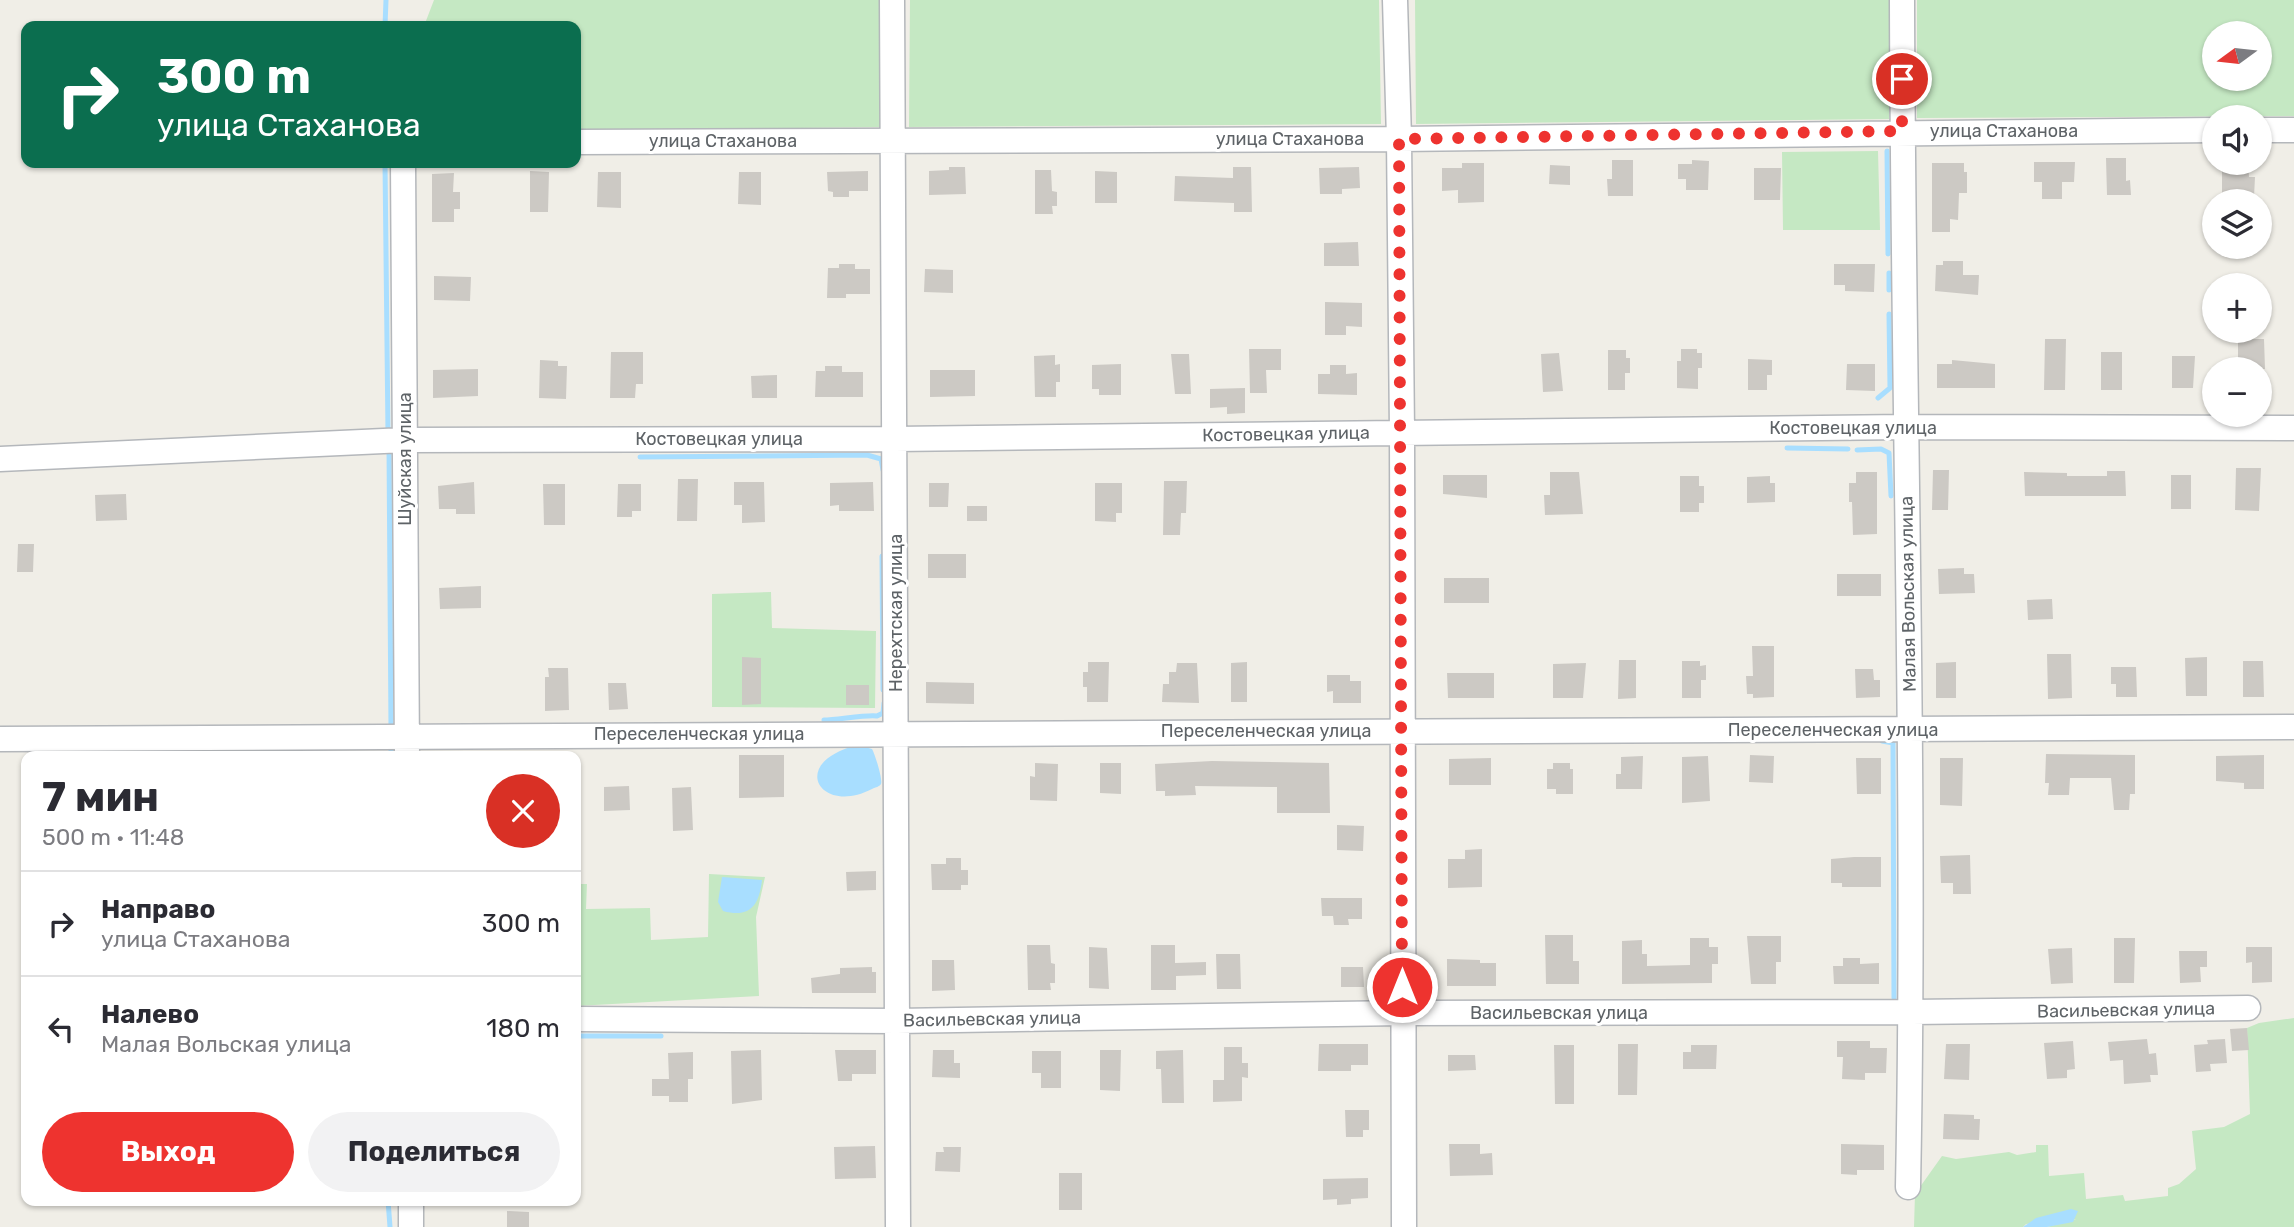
<!DOCTYPE html>
<html lang="ru">
<meta charset="utf-8">
<style>
body{margin:0;font-family:Rubik,sans-serif;background:#f2f2f3;color:#2b2b33;height:100vh;display:flex;flex-direction:column;font-size:26px;white-space:nowrap}
*{box-sizing:border-box;margin:0}
p{font-size:23px;color:#7c7c81}
.icon{flex:none;width:38px;height:38px;fill:none;stroke:currentColor;stroke-width:2;stroke-linecap:round;stroke-linejoin:round}
.map{position:relative;flex:1;overflow:hidden}
.drawer{position:absolute;left:21px;top:751px;width:560px;height:455px;display:flex;flex-direction:column;background:#fff;border-radius:14px;box-shadow:0 2px 5px #0004}
.drawer>*{flex:none}
.banner{position:absolute;left:21px;top:21px;width:560px;height:147px;border-radius:14px;box-shadow:0 2px 5px #0004;background:#0b6e4f;color:#fff;overflow:hidden}
.needle{width:46px;rotate:255deg}
.tools{position:absolute;left:2202px;top:21px;display:grid;gap:14px}
.tools a{display:grid;place-items:center;width:70px;height:70px;border-radius:50%;background:#fff;box-shadow:0 2px 5px #0004;font-size:35px}
.pin{position:absolute;display:grid;place-items:center;width:60px;height:60px;color:#fff;margin:-30px;border:4px solid #fff;border-radius:50%;box-shadow:0 2px 7px #0007}
.me{position:absolute;width:77px;margin:-38px;rotate:0deg;stroke-linejoin:round;filter:drop-shadow(0 0 5px #0008)}
.turn{display:flex;align-items:center;gap:24px;height:147px;padding:0 21px;font-size:32px}
.turn .icon{width:91px;height:91px;stroke-width:2.5}
.turn b{display:block;font-size:49px;line-height:60px}
.round{display:grid;place-items:center;flex:none;width:74px;height:74px;border-radius:37px;background:#f2f2f3}
.summary{display:flex;align-items:center;justify-content:space-between;height:119px;padding:0 21px}
h1{font-size:42px;font-weight:700;line-height:52px}
.primary-button{display:flex;gap:14px;margin-top:auto;padding:14px 21px}
.primary-button a{flex:1;height:80px;border-radius:42px;background:#ee332f;color:#fff;font-size:28px;font-weight:700;line-height:80px;text-align:center}
.primary-button a+a{background:#f2f2f3;color:#2b2b33}
ul{padding:0;list-style:none}
li{display:flex;align-items:center;gap:21px;height:105px;padding:0 21px;border-top:2px solid #e1e1e2}
li div{flex:1}
li b{display:block;font-size:26px}
li em{font-style:normal}
.map>svg:first-child{display:block}
.green{fill:#c5e8c3;fill-rule:evenodd}
.water{fill:#a8deff}
.lines{fill:none;stroke-linecap:round;stroke-linejoin:round}
.stream{stroke:#a8deff;stroke-width:5}
.building{fill:#ccc9c4}
.minor-casing{stroke:#b4b7bb;stroke-width:27}
.minor{stroke:#fff;stroke-width:24}
.route{stroke:#ee332f;stroke-width:12;stroke-dasharray:0 21.6}
.labels{text-anchor:middle;dominant-baseline:central;stroke-width:6;stroke-linejoin:round;paint-order:stroke}
.street-label{font-size:18px;fill:#5e6367;stroke:#fff}
</style>
<div class="map">
<svg width="2294" height="1227" viewBox="0 0 2294 1227">
<rect width="100%" height="100%" fill="#f0eee7"/>
<path class="green" d="M434,0H879L881,127L576,131V26H424Z
M910,0H1379L1381,124L909,127Z
M1415,0H1889V119L1416,124Z
M1917,0H2294V116L1917,118ZM2214,33H2259V79H2214Z
M1878,151L1880,230H1783L1782,152Z
M771,592L772,628L876,631L875,708L712,707V594Z
M709,874L765,877L756,917L759,996L576,1006V884H587L586,909L650,908L651,940L708,937Z
M2294,1018V1227H2047L2076,1219L2026,1224L2023,1227H1914L1915,1194L1942,1156L1956,1159L2009,1152L2017,1155L2036,1152V1145H2048L2049,1176L2084,1173L2086,1199L2123,1195L2125,1201L2168,1196V1188L2179,1184L2196,1169L2192,1131L2224,1127L2250,1114L2247,1028L2259,1023Z"/>
<path class="water" d="M858,745L872,749C875,754 883,780 881,784C879,787 876,787 872,789C820,816 787,762 858,745Z
M722,877L762,880C759,907 749,918 723,911L718,902Z
M2071,1209L2078,1211L2073,1222L2047,1227H2023L2036,1218Z"/>
<g class="lines">
<path class="stream" d="M385,26L386,0
M1887,151L1888,254
M385,163L388,433
M1889,273V290
M1878,398L1890,388L1889,314
M389,446L391,730
M1787,448L1848,449
M1857,450L1881,449L1889,453L1891,496
M640,457L867,455L881,459L883,470
M882,556L883,690
M824,720C836,720 869,714 877,716L883,713L884,703
M1882,741L1893,743L1894,998
M391,743V756
M576,1036H661
M388,1200L390,1227"/>
</g>
<path class="building" d="M2106,158H2126V181L2130,180L2131,195H2107Z
M1612,160H1633V196H1608L1607,179H1612Z
M1692,160L1709,161L1708,190H1686V179H1678V164H1692Z
M2034,162H2075L2074,182H2062V199H2042V182H2034Z
M1462,163H1484V202L1458,203V190L1442,191V168H1462Z
M1932,163H1964V172H1967V193H1959L1958,220L1950,219V232H1932Z
M2222,163H2248L2249,177H2255L2254,197H2248V201H2222Z
M1550,165L1570,166V185L1549,184Z
M949,167H965L966,194L929,195V171L949,170Z
M1233,167H1251L1252,212H1234V203L1174,201L1175,176L1233,178Z
M1359,167L1360,188L1342,189V194H1320L1319,168Z
M1754,168H1781L1780,200H1754Z
M1035,170H1051L1052,191L1057,192V206H1052L1053,214H1035Z
M530,171L549,172L548,212H530Z
M868,171V191H849V197H833V192L828,191L827,172Z
M1095,171L1117,172V203H1095Z
M598,172H621V208L597,207Z
M739,172H761V205L738,204Z
M454,173L453,192H460V209H454V222H432V174Z
M1358,242L1359,266H1324V243Z
M1943,261H1963V275H1979L1978,295L1935,291L1936,265H1943Z
M839,264H855V269H870V294H846V298H827L828,268H839Z
M1834,264H1875L1874,292L1845,291V285H1834Z
M925,269L953,270V293L924,292Z
M434,276L471,277L470,301L434,300Z
M1325,302L1362,303V327L1346,326V335H1325Z
M2045,339H2066L2065,390H2044Z
M2238,339H2264L2265,369H2238Z
M1249,349H1281V370H1266L1267,393H1250Z
M1681,349H1697V353H1702V368H1698V389L1677,388V361H1681Z
M1608,350H1626V358H1630V373H1625V390H1608Z
M611,352H643V384H636L635,398H610Z
M2101,352H2122V390H2101Z
M1559,353L1563,391L1543,392L1541,354Z
M1171,354H1189L1191,394H1175Z
M1055,355V365L1060,364V382H1056V397H1035L1034,356Z
M2172,356H2195L2193,388H2172Z
M1748,359L1772,360V375H1767V390H1748Z
M540,360L558,361V366H567L566,399L539,398Z
M1952,360L1995,364V388H1937V364H1952Z
M1121,364V395H1099V389H1092V365Z
M1847,364H1875V391L1846,390Z
M1330,365H1346V374L1357,373V395L1318,394V374H1330Z
M825,366H842V372H863V397H815L816,371H825Z
M478,369V396L433,398V370Z
M930,370H975V396L930,397Z
M777,375V398H752L751,376Z
M1245,388V413L1227,414V407L1210,408V389Z
M2236,468H2261L2259,511L2235,510Z
M1933,470H1949L1948,510H1932Z
M2107,471H2125L2126,496H2025L2024,472L2067,473V476H2107Z
M1550,472H1579L1583,514L1545,515L1544,495H1550Z
M1856,472H1877V534L1853,535L1852,502H1849V483H1856Z
M1443,475H1487V498L1443,494Z
M2171,475H2191V509H2171Z
M1680,476H1699V486H1704V503H1699V512H1680Z
M1770,476V483H1775V502L1747,503V477Z
M678,479H698L697,521H677Z
M1164,481H1187L1186,513H1181L1180,535H1163Z
M474,482L475,514H456V509H439L438,486Z
M734,482H764L765,522L742,523V505H734Z
M873,482L874,511H839V505L830,506V483Z
M929,483H949L948,507H929Z
M1095,483H1122V513H1116V522L1095,521Z
M543,484H565V525H544Z
M618,484H641V511H632V517H617Z
M126,494L127,520L96,521L95,495Z
M967,506H987V521H967Z
M18,544H34L33,572H17Z
M928,554H966V578H928Z
M1964,568V574H1974L1975,593L1939,594L1938,569Z
M1837,574H1881V596H1837Z
M1444,578H1489V603H1444Z
M481,586V608L440,609L439,588Z
M2052,599L2053,619L2028,620L2027,600Z
M1752,646H1774V697L1753,698V694H1747L1746,676H1753Z
M2047,654H2071L2072,698L2048,699Z
M742,657L761,658V704L742,705Z
M2207,657V696H2186L2185,658Z
M1619,660H1636V698L1618,699Z
M1682,661H1700V666L1706,665V680H1701V698H1682Z
M2243,661H2263L2264,697H2243Z
M1088,662H1109L1108,702H1087V687H1083V672H1088Z
M1247,662V702H1231V663Z
M1956,662V698H1936V663Z
M1177,663H1197L1199,703L1162,702L1163,684H1169V672H1176Z
M1586,663L1583,698H1553V664Z
M2111,667H2136L2137,697H2116V684H2111Z
M548,668H568L569,710L545,711V677H549Z
M1855,669H1873L1874,680H1880V697L1856,698Z
M1447,673H1494V698H1448Z
M1327,675H1350V681H1361V703H1333V691L1327,692Z
M926,682L974,683V704L926,703Z
M608,683H626L628,709L609,710Z
M846,685H869V705H846Z
M2046,754L2135,755V794H2130L2129,810H2114L2111,778H2070L2069,795H2048L2049,783H2045Z
M739,755H784V797L739,798Z
M1750,755L1774,756L1773,783L1749,782Z
M2264,755V789H2244V783L2216,781V756Z
M1643,756L1642,789H1616V774H1621V757Z
M1708,756L1710,801L1682,803V757Z
M1491,758V785H1449V759Z
M1856,758H1881V794H1857Z
M1940,758H1963L1962,806L1940,805Z
M1212,761L1329,763L1330,813H1277V787L1195,786L1196,795L1165,796V791H1156L1155,764Z
M1035,763L1058,764L1057,801L1030,800V776L1035,777Z
M1100,763H1121V794L1100,793Z
M1553,763H1570V769H1573V794H1556V789H1547V769H1553Z
M629,786L630,810L604,811V787Z
M691,787L693,830L673,831L672,788Z
M1337,825L1364,826L1363,851L1337,850Z
M1482,849V887L1448,888V859H1465V850Z
M1970,855L1971,894H1953V883H1941L1940,856Z
M1854,857H1881V887H1842V883H1831V859Z
M946,858H961V870H968V885H961V890H932L931,864H946Z
M876,871V890L847,891L846,872Z
M1321,898H1362V919H1348L1349,925H1334L1333,916H1322Z
M1545,935H1573V961H1579V984H1546Z
M1747,936H1781V962H1776V984H1751Z
M1690,938H1709V947H1718V964H1712V983L1622,984V941L1642,940V954H1647V966L1690,965Z
M2114,938H2135L2134,983H2114Z
M1027,945H1050L1051,963L1055,964V983H1050L1051,990H1028Z
M1151,945H1175V963L1206,962V975L1176,976V990H1151Z
M1089,947L1107,948L1109,989L1089,988Z
M2246,947H2272V982L2252,983V962L2246,963Z
M2072,948L2073,983L2051,984L2048,949Z
M2179,951H2207V967H2200L2201,982L2180,983Z
M1216,954H1240L1241,989H1217Z
M1843,958H1860V964L1879,963V984H1834L1833,966H1843Z
M1447,959L1480,960V963H1496V986H1447Z
M932,960H954L955,990L932,991Z
M872,967V972H876V993H812L811,978L840,974V968Z
M1341,967H1363L1364,987H1341Z
M2247,1028L2249,1050L2232,1051L2230,1029Z
M2147,1039L2149,1054L2156,1053L2158,1075H2150L2151,1082L2124,1084L2123,1060L2110,1061L2108,1042Z
M2225,1039L2227,1063L2210,1064L2211,1071L2196,1072L2194,1045L2208,1044L2207,1040Z
M1837,1041H1870V1048H1887L1886,1073H1865V1080L1842,1079L1843,1057H1837Z
M2073,1041L2075,1069L2067,1070V1078L2047,1079L2044,1043Z
M1319,1044H1368V1065H1351V1071H1318Z
M1618,1044H1638L1637,1095H1618Z
M1946,1044H1970L1969,1080L1944,1079Z
M1554,1045H1574V1104H1555Z
M1691,1045H1717L1716,1069H1683V1052H1691Z
M1224,1047H1242V1063H1248V1078L1242,1077V1101L1213,1102V1080H1224Z
M761,1050L762,1100L732,1104L731,1051Z
M835,1050H876V1074H852V1081H838Z
M933,1050H954V1063H960V1078L932,1077Z
M1100,1050H1121L1120,1091L1100,1090Z
M1183,1050L1184,1103H1162L1161,1069H1156V1051Z
M1032,1051H1061V1088H1041V1073H1032Z
M693,1052V1079H688V1102H669V1096H652V1079H669L668,1053Z
M1448,1055H1475L1476,1070L1448,1071Z
M1345,1110H1369V1130H1363V1137H1346Z
M1944,1114L1974,1115V1119H1980L1979,1140L1943,1139Z
M1449,1144H1480V1154L1492,1153L1493,1175L1450,1176Z
M1841,1144L1884,1145V1170H1857V1175L1841,1174Z
M875,1146L876,1178L835,1179L834,1147Z
M943,1147H961L960,1172L935,1171L936,1152H944Z
M1059,1173H1082V1210H1059Z
M1368,1178V1198L1351,1199V1204L1337,1205V1199L1323,1200V1179Z
M507,1211L529,1212V1227H507Z"/>
<g class="lines">
<defs>
<path id="minor" d="M892,0L898,1227
M1395,0L1399,139L1402,432L1404,1227
M1902,0C1903,396 1916,791 1908,1187
M2259,130H2294
M576,142L1399,139L2214,130
M403,163L407,756
M0,459L405,440L895,439L1905,427L2294,428
M0,739L2294,727
M576,1019L897,1021L1403,1013L1912,1012L2248,1008
M411,1200V1227"/>
</defs>
<use href="#minor" class="minor-casing"/>
<use href="#minor" class="minor"/>
</g>
<g class="lines">
<path class="route" d="M1402,987L1399,139L1902,131V79"/>
</g>
<g class="labels">
<g class="street-label">
<text x="2004" y="131">улица Стаханова</text>
<text x="1290" y="139">улица Стаханова</text>
<text x="723" y="141">улица Стаханова</text>
<text x="1853" y="428">Костовецкая улица</text>
<text transform="translate(1286 434) rotate(-1)">Костовецкая улица</text>
<text x="719" y="439">Костовецкая улица</text>
<text transform="translate(405 459) rotate(-90)">Шуйская улица</text>
<text transform="translate(1908 594) rotate(-91)">Малая Вольская улица</text>
<text transform="translate(896 613) rotate(-90)">Нерехтская улица</text>
<text x="1833" y="730">Переселенческая улица</text>
<text x="1266" y="731">Переселенческая улица</text>
<text x="699" y="734">Переселенческая улица</text>
<text transform="translate(2126 1010) rotate(-1)">Васильевская улица</text>
<text x="1559" y="1013">Васильевская улица</text>
<text transform="translate(992 1019) rotate(-1)">Васильевская улица</text>
</g>
</g>
</svg>
<div class="tools">
<a><svg class="needle" viewBox="-14 -14 28 28"><path d="M0-13l5 13h-10z" fill="#e53935"/><path d="M0 13l5-13h-10z" fill="#7c7c81"/></svg></a>
<a><svg class="icon" aria-label="sound" viewBox="0 0 24 24"><path d="M4 9h4l5-4v14l-5-4H4zM17 9q2 3 0 6"/></svg></a>
<a><svg class="icon" aria-label="layers" viewBox="0 0 24 24"><path d="M12 4l9 5-9 5-9-5zM3 14l9 5 9-5"/></svg></a>
<a>+</a>
<a>−</a>
</div>
<div class="pin" style="left:1902px;top:79px;background:#d93025"><svg class="icon" aria-label="arrive" viewBox="0 0 24 24"><path d="M6 21V4h12l-3 4 3 4H6"/></svg></div>
<svg class="me" style="left:1402px;top:987px" viewBox="-20 -20 40 40"><circle r="17" fill="#ee332f" stroke="#fff" stroke-width="3"/><path d="M0-11L8 9 0 5-8 9z" fill="#fff"/></svg>
<div class="banner">
<div class="turn"><svg class="icon" aria-label="right" viewBox="0 0 24 24"><path d="M7 20v-9h11M14 6l5 5-5 5"/></svg><div><b>300 m</b>улица Стаханова</div></div>
</div>
<section class="drawer">
<div class="summary"><div><h1>7 мин</h1><p>500 m · 11:48</p></div><a class="round" style="background:#d93025;color:#fff"><svg class="icon" aria-label="close" viewBox="0 0 24 24"><path d="M6 6l12 12M18 6L6 18"/></svg></a></div>
<ul>
<li><svg class="icon" aria-label="right" viewBox="0 0 24 24"><path d="M7 20v-9h11M14 6l5 5-5 5"/></svg><div><b>Направо</b><p>улица Стаханова</p></div><em>300 m</em></li>
<li><svg class="icon" aria-label="left" viewBox="0 0 24 24"><path d="M17 20v-9H6M10 6l-5 5 5 5"/></svg><div><b>Налево</b><p>Малая Вольская улица</p></div><em>180 m</em></li>
</ul>
<div class="primary-button"><a>Выход</a><a>Поделиться</a></div>
</section>
</div>
